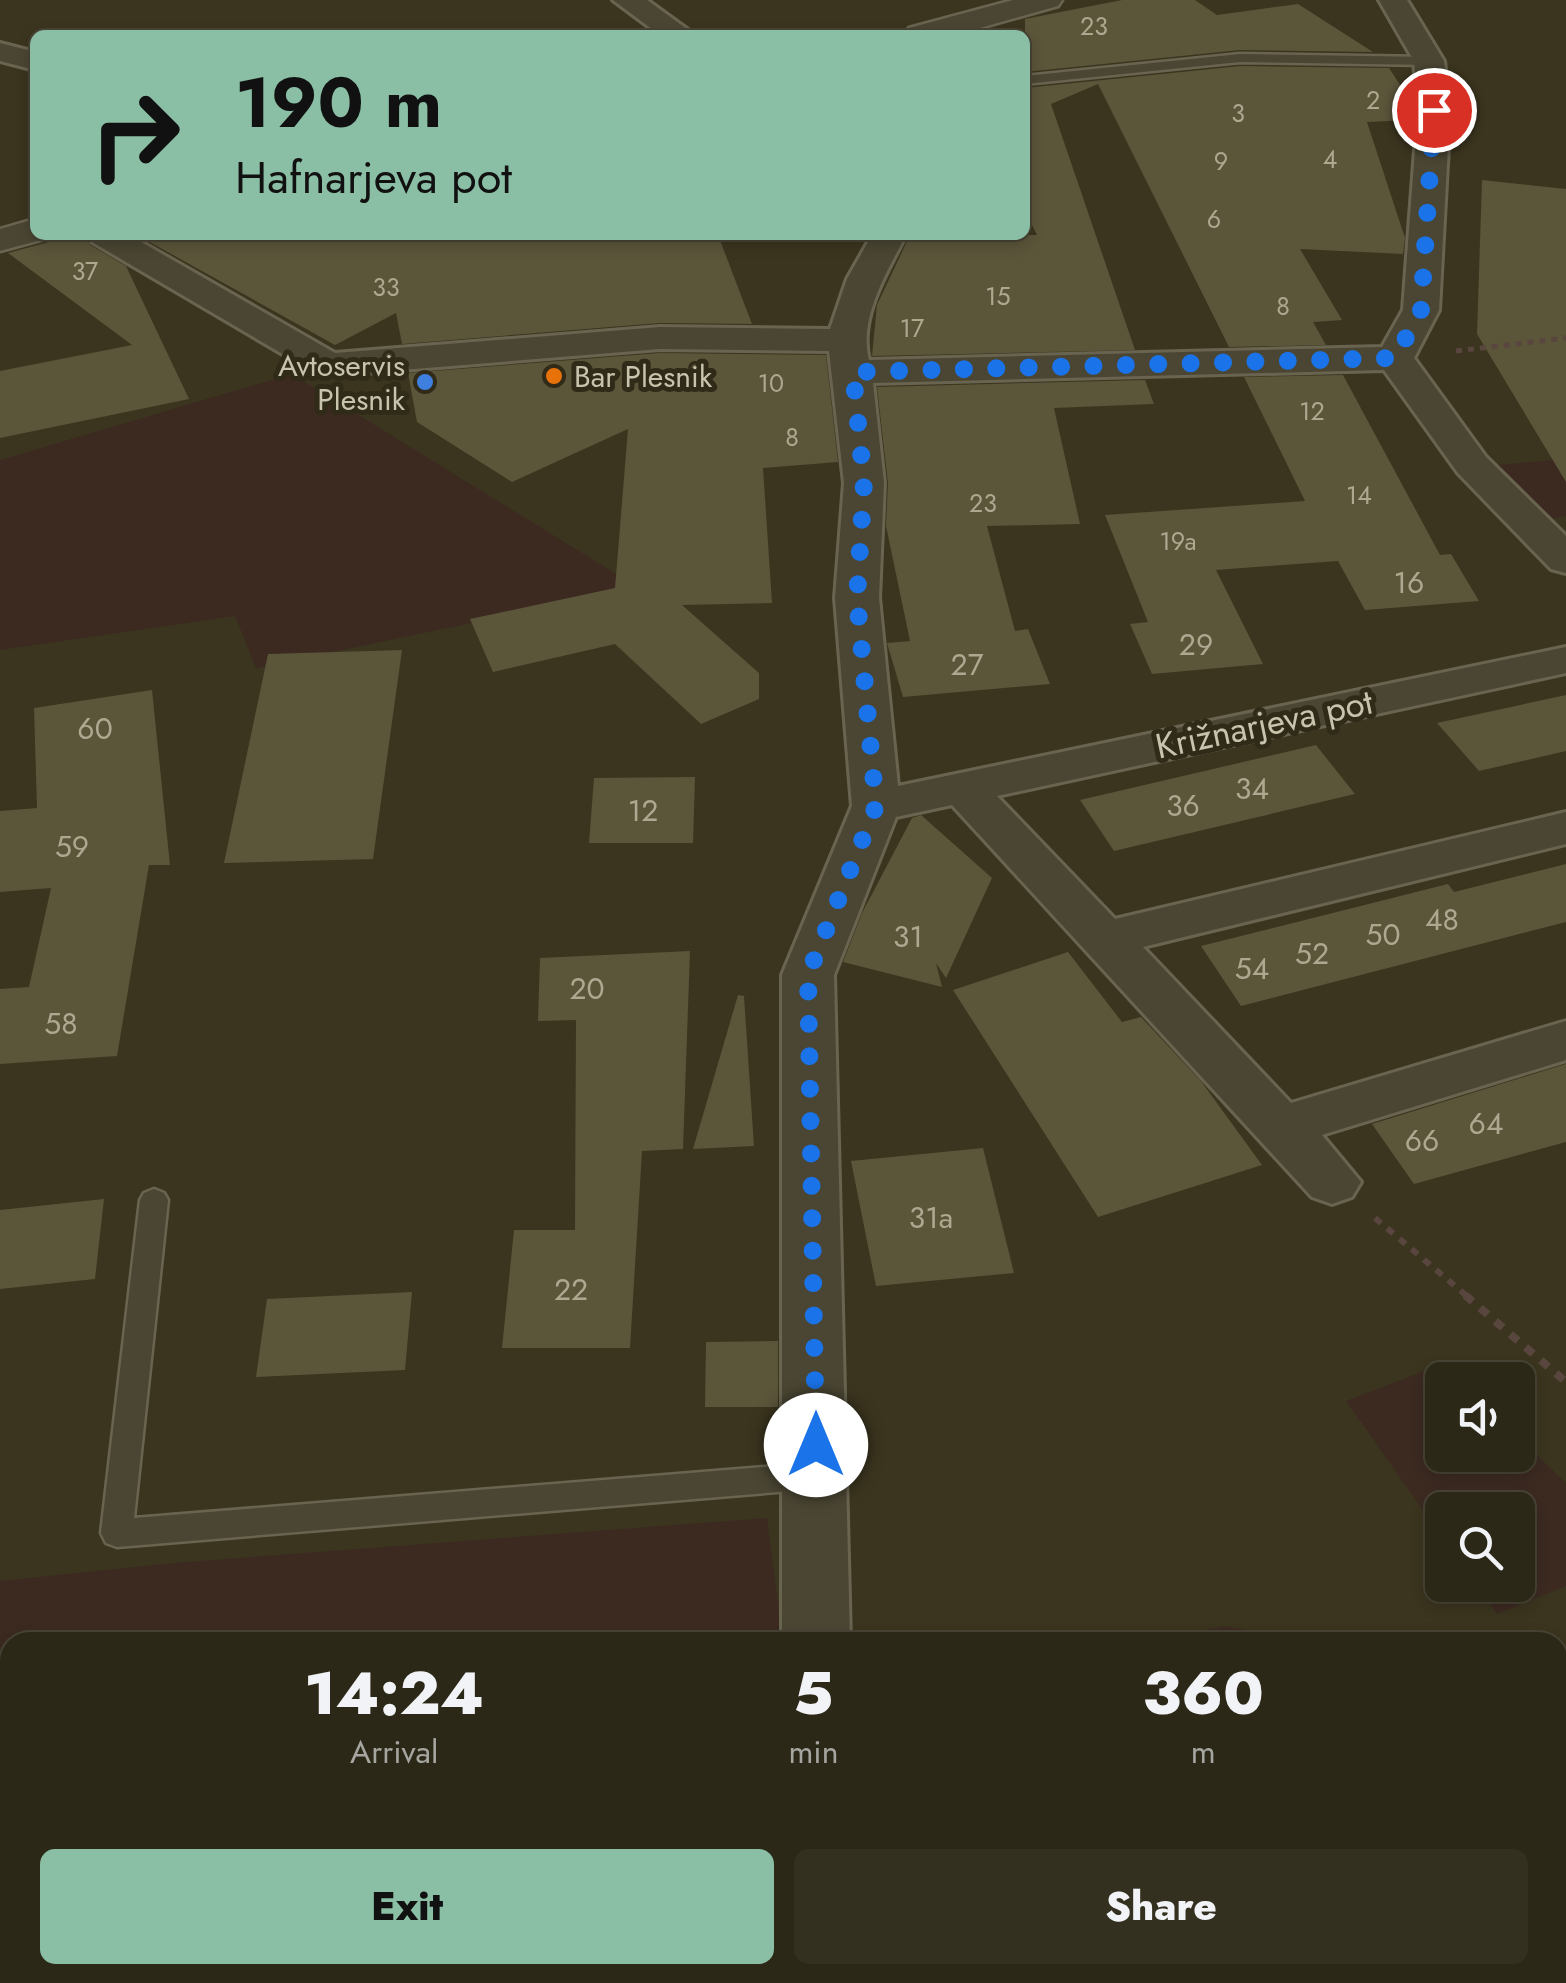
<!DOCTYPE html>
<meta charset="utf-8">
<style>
body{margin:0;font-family:Jost,sans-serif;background:#343020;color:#f1f3f6;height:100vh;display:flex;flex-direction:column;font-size:38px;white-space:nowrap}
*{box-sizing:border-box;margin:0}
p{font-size:32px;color:#a6a6a1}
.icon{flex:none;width:55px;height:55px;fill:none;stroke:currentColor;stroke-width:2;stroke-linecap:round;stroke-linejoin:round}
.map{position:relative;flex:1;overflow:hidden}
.side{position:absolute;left:0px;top:1632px;width:1568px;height:352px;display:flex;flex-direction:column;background:#2c2817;border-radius:30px 30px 0 0;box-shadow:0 5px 15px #0003,0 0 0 2px #484436}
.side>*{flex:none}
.top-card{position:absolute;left:30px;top:30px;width:1000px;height:210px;border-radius:15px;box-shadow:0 5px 15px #0003,0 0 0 2px #484436;background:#8abfa5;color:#111;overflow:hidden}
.fabs{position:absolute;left:1425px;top:1362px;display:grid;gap:20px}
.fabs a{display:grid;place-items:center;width:110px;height:110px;border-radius:15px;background:#2c2817;box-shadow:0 5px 15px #0003,0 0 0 2px #484436;font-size:50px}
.pin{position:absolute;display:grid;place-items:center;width:85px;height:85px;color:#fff;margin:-42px;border:5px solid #fff;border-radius:50%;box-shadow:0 2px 10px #0007}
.me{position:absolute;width:110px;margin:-55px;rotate:0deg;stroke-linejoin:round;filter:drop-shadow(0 0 8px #0008)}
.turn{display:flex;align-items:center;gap:35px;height:210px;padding:0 40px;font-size:45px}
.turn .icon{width:130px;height:130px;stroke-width:2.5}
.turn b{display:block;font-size:70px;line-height:85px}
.eta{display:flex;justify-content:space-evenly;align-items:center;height:170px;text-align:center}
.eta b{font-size:60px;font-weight:800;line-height:70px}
.button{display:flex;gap:20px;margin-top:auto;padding:20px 40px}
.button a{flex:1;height:115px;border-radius:15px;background:#8abfa5;color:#111;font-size:40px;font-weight:800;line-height:115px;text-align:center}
.button a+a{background:#343020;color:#f1f3f6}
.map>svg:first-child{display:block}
.green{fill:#3c2a21}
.building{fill:#5b553a}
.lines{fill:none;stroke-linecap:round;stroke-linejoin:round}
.service-casing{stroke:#696450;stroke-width:5}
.minor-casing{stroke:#696450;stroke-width:6}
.tertiary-casing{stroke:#696450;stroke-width:5}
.path-far2{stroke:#59463f;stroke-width:5;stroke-dasharray:6 6;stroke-linecap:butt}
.path-far1{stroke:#59463f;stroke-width:6;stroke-dasharray:8 8;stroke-linecap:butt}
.path{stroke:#59463f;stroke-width:8;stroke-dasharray:10 10;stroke-linecap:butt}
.service{fill:#4b4633;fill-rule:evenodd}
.minor{fill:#4b4633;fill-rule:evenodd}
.tertiary{fill:#4b4633;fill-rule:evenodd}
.route{stroke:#1a73e8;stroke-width:18;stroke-dasharray:0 32.4}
.food-dot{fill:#e8710a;stroke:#302b18;stroke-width:4}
.shop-dot{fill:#3f7fe0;stroke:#302b18;stroke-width:4}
.labels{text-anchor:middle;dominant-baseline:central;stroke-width:10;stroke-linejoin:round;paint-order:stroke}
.far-number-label{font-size:25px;fill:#ada890}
.far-poi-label{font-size:30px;fill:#c8c3ad;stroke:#302b18;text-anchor:end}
.number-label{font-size:30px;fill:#ada890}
.street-label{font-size:35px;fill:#c8c3ad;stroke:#302b18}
</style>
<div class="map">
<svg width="1566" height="1983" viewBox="0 0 1566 1983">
<rect width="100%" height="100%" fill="#3b351f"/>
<path class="green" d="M292,374L639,588L256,668L235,616L0,650V460Z
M1566,459V516L1540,521L1484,466Z
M1440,1365L1457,1380H1442V1455H1518V1437L1566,1483V1586L1497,1614L1477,1585H1518V1510H1442V1537L1346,1401Z
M767,1518L783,1642H10V1975H780L781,1983H0V1581L173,1563Z
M1225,1626L1313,1642H1145Z
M1558,1862L1566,1873V1983H846V1975H1558Z"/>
<path class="building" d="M1122,0H1195L1217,15L1298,4L1373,52L1240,50L1025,72V19Z
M1240,66L1389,68L1414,106L1413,120L1367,122L1405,238L1403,254L1300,249L1342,320L1313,322L1326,345L1229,347L1098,84L1051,104L1135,350L872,356L877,305L910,235H1037L1025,211V88Z
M1482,180L1566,189V482L1477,334Z
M50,235H83L90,245L126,266L189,399L0,438V371L132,345L8,253L49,242Z
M137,235H718L752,324L660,323L402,344L396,313L335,345Z
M660,353L826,355L838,462L763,468L772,603L682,605L759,673V699L701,724L615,644L493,672L470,619L615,588L628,429L512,482L417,422L408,373Z
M1343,375L1440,555L1451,554L1479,601L1365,610L1338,561L1216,570L1263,664L1152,674L1130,624L1148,622L1105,515L1305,501L1244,377Z
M1145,380L1154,404L1054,408L1080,524L987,526L1015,631L1028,629L1050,684L903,697L887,643L910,641L886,526L888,483L877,387Z
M402,650L373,859L224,863L268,654Z
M152,690L170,865H149L117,1056L0,1064V989L29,987L51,888L0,892V811L37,808L34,708Z
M1566,695V751L1479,771L1437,723Z
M1316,745L1355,794L1114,851L1080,800Z
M695,777L693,843H589L594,778Z
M921,815L992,878L946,978L936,963L942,987L843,962L862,913L912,818Z
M1566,864V922L1241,1006L1201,946L1448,884L1454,892Z
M690,951L683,1149L642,1151L630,1348H502L514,1230H575L576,1020L538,1021L540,958Z
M1068,952L1122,1022L1141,1017L1201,1081L1262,1165L1098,1217L953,990Z
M738,995L744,996L754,1146L693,1149Z
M1566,1064V1142L1414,1184L1372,1124Z
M983,1148L1014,1273L876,1286L851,1161Z
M104,1199L95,1279L0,1289V1210Z
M412,1292L405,1370L256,1377L267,1299Z
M778,1341V1407H705L706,1342Z"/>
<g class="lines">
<defs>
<path id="service" d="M1240,54L1429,57L1436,61L1429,65L1240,62L1025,84V76Z
M154,1189L164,1193L168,1200L134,1518L814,1463L825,1467L829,1476L825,1485L814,1489L117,1547L106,1543L101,1533L140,1200L144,1193Z"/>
<path id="minor" d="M613,0H647L695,35H660Z
M1379,0H1407L1444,61L1450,110L1439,310L1414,358L1486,457L1566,536V573L1551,569L1458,473L1384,370L873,383L884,483L879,598L898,786L1566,647V673L997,796L1115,919L1566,812V844L1143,947L1291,1103L1566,1021V1060L1322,1135L1361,1182L1352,1197L1332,1204L1312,1197L952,805L896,817L834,975L850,1642H782V975L852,806L835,598L844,483L829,351L660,349L328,376L315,373L92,242L87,235H129L335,353L660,327L830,329L847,279L872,235H906C887,272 858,318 869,360L1382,347L1403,310L1418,110L1414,61Z
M0,43L35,52V70L0,61Z
M780,1975H856V1983H780Z"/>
<path id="tertiary" d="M1013,0H1062L1058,6L955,35H904L909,28Z
M35,219V235L48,238L0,251V229Z"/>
</defs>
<use href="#service" class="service-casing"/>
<use href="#minor" class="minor-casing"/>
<use href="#tertiary" class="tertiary-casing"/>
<path class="path-far2" d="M1456,351L1566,338"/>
<path class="path-far1" d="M1375,1218L1468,1297"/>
<path class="path" d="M1465,1295L1566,1382"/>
<use href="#service" class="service"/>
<use href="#minor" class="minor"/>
<use href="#tertiary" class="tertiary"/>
</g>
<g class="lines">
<path class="route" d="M816,1445L808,975L876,806L857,598L864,483L853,372L1395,358L1421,310L1434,110"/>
</g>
<circle class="food-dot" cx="554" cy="376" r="10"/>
<circle class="shop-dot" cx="425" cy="382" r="10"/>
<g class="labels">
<g class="far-number-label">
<text x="1094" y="26">23</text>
<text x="1373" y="100">2</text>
<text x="1238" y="113">3</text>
<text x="1330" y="159">4</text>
<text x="1221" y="161">9</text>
<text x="1214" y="219">6</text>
<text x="85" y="271">37</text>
<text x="386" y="287">33</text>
<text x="998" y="296">15</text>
<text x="1283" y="306">8</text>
<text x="912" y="328">17</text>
<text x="771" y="383">10</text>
<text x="1312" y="411">12</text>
<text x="792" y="437">8</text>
<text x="1359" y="495">14</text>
<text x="983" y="503">23</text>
<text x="1178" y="541">19a</text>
</g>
<g class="far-poi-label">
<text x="405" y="365">Avtoservis<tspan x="405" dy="34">Plesnik</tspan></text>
<text x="574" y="376" text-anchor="start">Bar Plesnik</text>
</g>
<g class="number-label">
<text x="1409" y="582">16</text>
<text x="1196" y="644">29</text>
<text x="967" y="664">27</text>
<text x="95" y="728">60</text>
<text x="1252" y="788">34</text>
<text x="1183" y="805">36</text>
<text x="643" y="810">12</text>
<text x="72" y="846">59</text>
<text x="1442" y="919">48</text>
<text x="1383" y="934">50</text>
<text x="908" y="936">31</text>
<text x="1312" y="953">52</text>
<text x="1252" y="968">54</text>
<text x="587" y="988">20</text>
<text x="61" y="1023">58</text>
<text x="1486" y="1123">64</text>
<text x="1422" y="1140">66</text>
<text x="931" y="1217">31a</text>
<text x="571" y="1289">22</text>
</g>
<g class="street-label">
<text transform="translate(1264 724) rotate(-12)">Križnarjeva pot</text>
</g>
</g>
</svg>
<div class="fabs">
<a><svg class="icon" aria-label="sound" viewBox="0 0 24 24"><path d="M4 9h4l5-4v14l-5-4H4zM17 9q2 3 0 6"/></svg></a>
<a><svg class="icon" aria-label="search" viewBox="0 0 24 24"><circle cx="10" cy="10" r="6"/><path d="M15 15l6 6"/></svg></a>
</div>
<div class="pin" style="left:1434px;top:110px;background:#d93025"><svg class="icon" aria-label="arrive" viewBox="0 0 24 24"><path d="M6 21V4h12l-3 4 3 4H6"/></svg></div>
<svg class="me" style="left:816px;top:1445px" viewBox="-20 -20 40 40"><circle r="19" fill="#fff"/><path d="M0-13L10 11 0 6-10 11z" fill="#1a73e8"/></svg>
<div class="top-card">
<div class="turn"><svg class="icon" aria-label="right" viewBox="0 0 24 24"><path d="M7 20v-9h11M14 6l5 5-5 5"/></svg><div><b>190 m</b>Hafnarjeva pot</div></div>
</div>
<section class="side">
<div class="eta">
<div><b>14:24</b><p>Arrival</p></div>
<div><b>5</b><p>min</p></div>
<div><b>360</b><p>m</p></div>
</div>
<div class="button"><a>Exit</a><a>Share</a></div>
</section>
</div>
